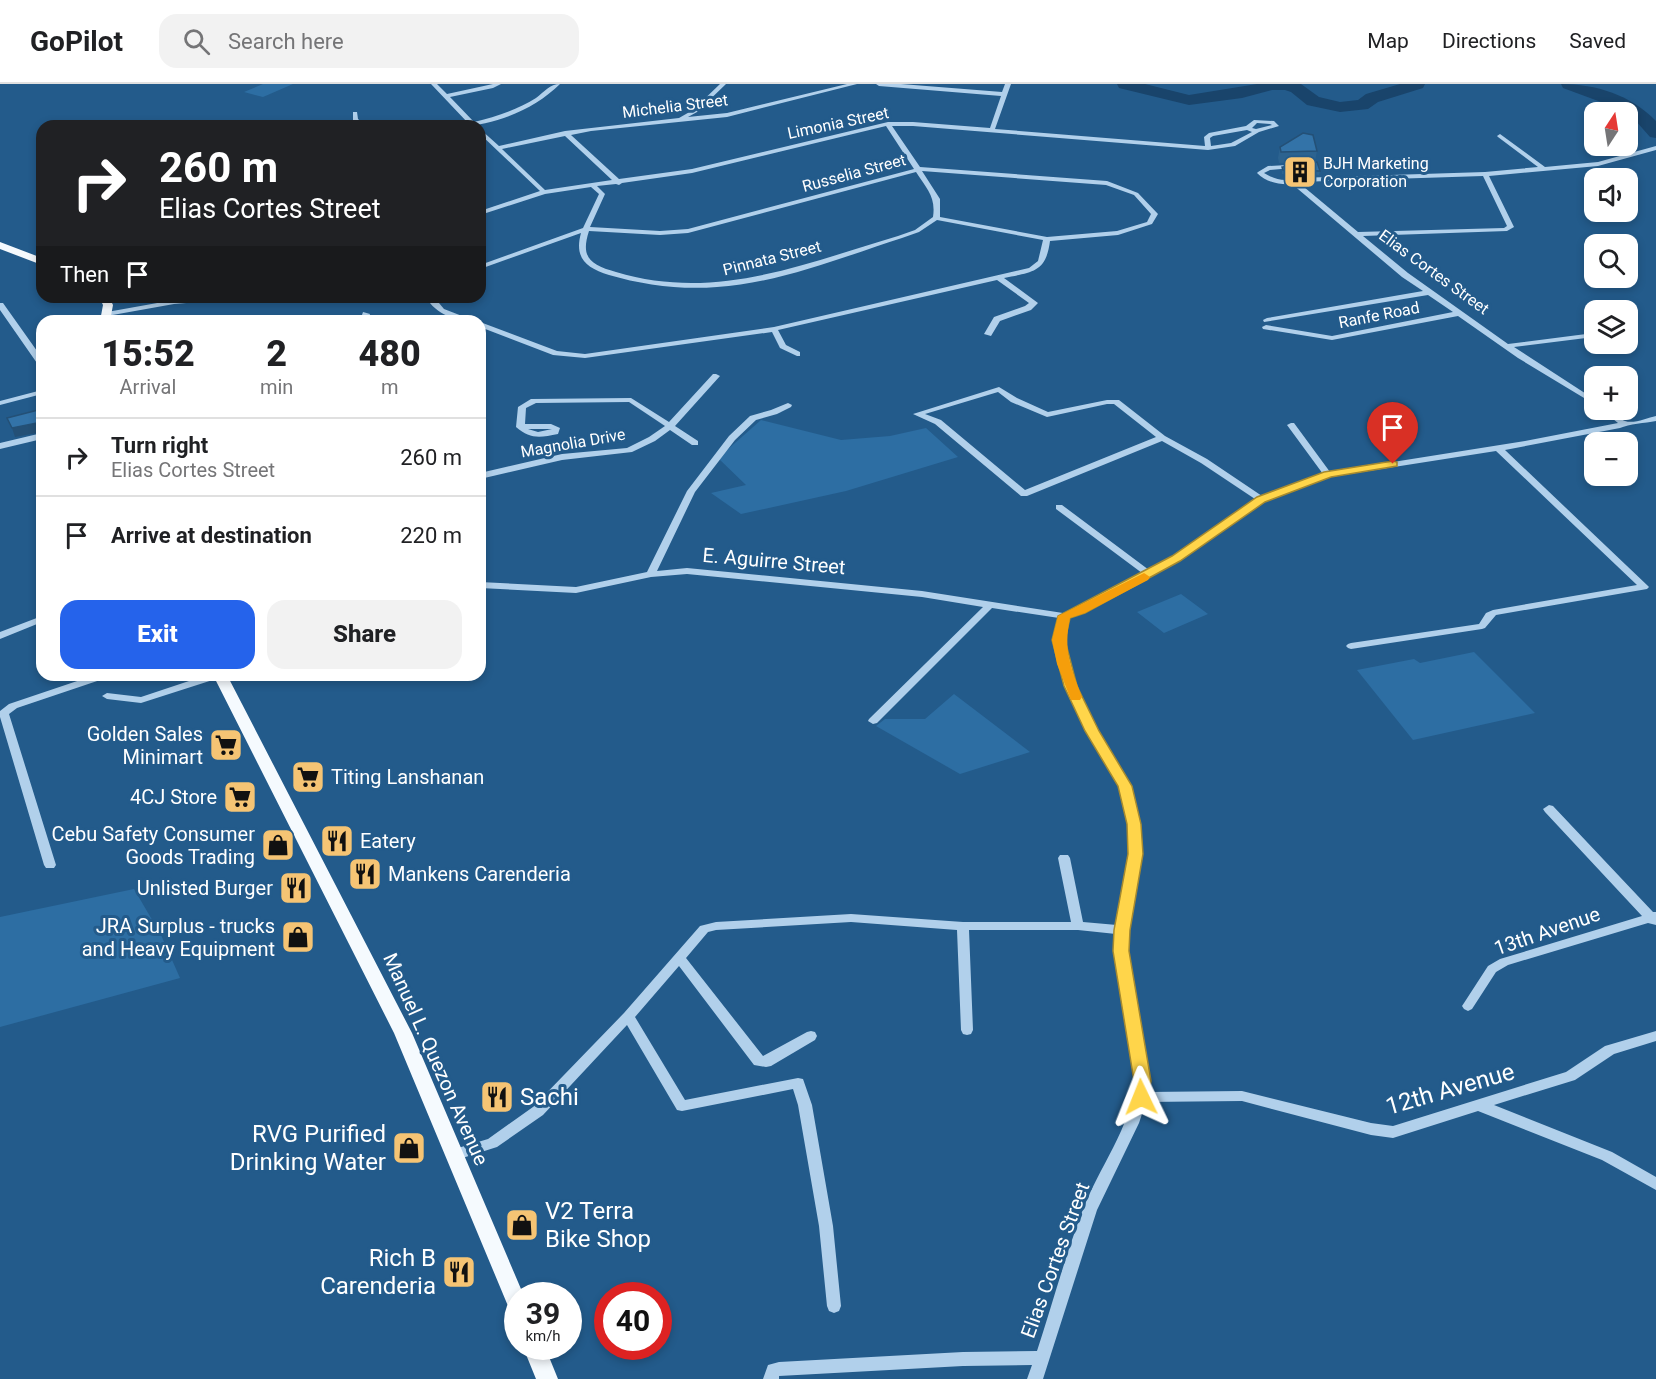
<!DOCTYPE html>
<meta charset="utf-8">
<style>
body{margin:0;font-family:Roboto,sans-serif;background:#f2f2f2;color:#202124;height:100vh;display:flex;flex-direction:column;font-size:22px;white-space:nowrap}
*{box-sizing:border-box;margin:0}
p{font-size:20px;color:#757577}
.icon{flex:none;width:33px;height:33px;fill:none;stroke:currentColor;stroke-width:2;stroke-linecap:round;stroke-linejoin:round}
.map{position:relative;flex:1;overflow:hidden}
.sheet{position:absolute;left:36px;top:231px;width:450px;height:366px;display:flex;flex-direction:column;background:#fff;border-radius:18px;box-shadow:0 3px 9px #0003}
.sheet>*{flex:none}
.guide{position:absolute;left:36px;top:36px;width:450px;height:183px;border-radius:18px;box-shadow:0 3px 9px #0003;background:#202124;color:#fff;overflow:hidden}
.needle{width:39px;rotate:12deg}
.buttons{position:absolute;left:1584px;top:18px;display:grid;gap:12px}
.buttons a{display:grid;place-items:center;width:54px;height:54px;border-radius:12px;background:#fff;box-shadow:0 3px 9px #0003;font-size:30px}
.speed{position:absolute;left:504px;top:1198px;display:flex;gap:12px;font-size:30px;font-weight:700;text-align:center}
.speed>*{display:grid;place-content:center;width:78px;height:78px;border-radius:50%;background:#fff;box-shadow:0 3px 9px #0003;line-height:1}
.speed small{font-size:15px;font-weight:400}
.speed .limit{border:9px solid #d22;background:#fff;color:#111}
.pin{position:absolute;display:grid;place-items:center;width:51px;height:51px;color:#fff;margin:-62px -26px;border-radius:50% 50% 50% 0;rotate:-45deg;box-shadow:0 0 6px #0007}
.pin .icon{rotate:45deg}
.me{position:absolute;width:66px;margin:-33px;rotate:358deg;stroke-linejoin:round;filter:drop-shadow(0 0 4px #0008)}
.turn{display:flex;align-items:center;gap:21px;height:126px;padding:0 24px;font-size:27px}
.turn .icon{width:78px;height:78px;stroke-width:2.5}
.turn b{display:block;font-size:42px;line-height:51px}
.then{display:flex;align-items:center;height:57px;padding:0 24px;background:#0003;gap:12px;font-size:22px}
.eta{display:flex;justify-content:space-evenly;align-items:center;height:102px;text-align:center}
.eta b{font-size:36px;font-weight:800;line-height:42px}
.primary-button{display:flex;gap:12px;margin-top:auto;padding:12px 24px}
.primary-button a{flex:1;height:69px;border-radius:18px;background:#2563eb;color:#fff;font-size:24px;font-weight:800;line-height:69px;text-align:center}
.primary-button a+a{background:#f2f2f2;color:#202124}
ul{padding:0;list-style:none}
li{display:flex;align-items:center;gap:18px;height:78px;padding:0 24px;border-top:2px solid #e0e0e0}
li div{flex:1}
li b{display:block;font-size:22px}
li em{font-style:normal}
header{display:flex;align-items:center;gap:36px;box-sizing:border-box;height:84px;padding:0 30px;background:#fff;border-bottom:2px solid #e0e0e0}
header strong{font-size:28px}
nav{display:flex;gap:33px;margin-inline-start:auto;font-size:21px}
.search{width:420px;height:54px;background:#f2f2f2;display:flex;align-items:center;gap:15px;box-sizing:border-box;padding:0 21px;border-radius:18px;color:#757577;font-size:22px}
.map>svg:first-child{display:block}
.green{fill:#2d6ea3}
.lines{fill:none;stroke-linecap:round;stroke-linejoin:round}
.river{fill:#19446b;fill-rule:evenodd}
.minor{fill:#b1d0eb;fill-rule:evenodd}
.major{fill:#f5fafe;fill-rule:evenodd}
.wall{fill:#2c6390}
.shaded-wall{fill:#245076}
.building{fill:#3373a8;stroke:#245076;stroke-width:1.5}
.route{fill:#ffd54a;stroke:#a68a30;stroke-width:1.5}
.slow{fill:#f59e0b}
.labels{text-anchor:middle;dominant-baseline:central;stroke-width:6;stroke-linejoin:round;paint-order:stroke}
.far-street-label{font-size:16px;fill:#fff;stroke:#235b8b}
.far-poi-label{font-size:16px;fill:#fff;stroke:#235b8b;text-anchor:start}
.street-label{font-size:20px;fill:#fff;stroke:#235b8b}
.poi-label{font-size:20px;fill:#fff;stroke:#235b8b;text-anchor:end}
.near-street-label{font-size:24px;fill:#fff;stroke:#235b8b}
.near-poi-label{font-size:24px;fill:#fff;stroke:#235b8b;text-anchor:start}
</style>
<header>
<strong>GoPilot</strong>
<div class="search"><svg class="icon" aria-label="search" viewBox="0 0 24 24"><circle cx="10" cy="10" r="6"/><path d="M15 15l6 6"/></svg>Search here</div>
<nav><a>Map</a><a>Directions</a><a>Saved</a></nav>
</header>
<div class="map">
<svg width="1656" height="1295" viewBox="0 0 1656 1295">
<rect width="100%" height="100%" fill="#235b8b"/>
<path class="green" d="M263,0H293L263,13L244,8Z
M761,336L841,356L890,352L926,344L958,373L846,407L741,430L711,409L746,401L718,374Z
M1181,510L1208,530L1164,549L1137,528Z
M1474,568L1535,629L1413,656L1357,586L1414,575L1420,579Z
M954,610L1030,668L960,690L876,642L885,635H925Z
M134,805L161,851L180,894L0,943V833Z"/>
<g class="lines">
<path class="river" d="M1117,0H1145L1189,11L1257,0H1301L1319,13L1340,18L1358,16L1366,10L1400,0H1425L1423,4L1378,18L1368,25L1340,28L1307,21L1291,8L1285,6H1272L1242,14L1189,21L1119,4Z
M1561,0C1596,0 1631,11 1656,37V54L1650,53L1628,28L1563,4Z"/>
<path class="minor" d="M431,0H437L447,10L493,0H501L493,4L450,13L474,38C495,33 517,26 536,14C544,8 550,0 560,0C535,25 494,42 461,42L468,39Z
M720,0H726L697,28L688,33L727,29L847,0H857L727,33L591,47L571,51L619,95L692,85L888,38H913L990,44L1001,12L879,2L876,0H901L1002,8L1005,0H1011L995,45L1205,62L1204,53L1209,49L1246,42L1254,36L1274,37L1279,42L1259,48L1235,62L1208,66L913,42H892L920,83L1107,97L1138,109L1158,130L1152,140L1118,151L1050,157C1046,189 1032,188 1004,194L1038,219L1031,226L1000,237L991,252L984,250L994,233L1025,222L1029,219L997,196L778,246L786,261L800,268V272H797L780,264L772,248L585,274L553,271L480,243V238L557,267L585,270L774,243L1029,184L1038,177L1043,156L937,136L919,148L902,154C843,173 779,199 717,203C681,206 643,201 609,191C586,184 574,174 581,149L480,185V181L583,144L599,110L591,103L545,110L480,131V127L540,107L480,50V45L499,62L565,47L679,34L693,26ZM1257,39L1270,40L1272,41L1256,45L1252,44ZM886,42L914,85L688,145L660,147L590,143L605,110L597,102L616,100L619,101L622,99L692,89ZM1247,46L1252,48L1231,59L1211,62L1210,54L1213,52ZM565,52L612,96L545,106L502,65ZM922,87L1106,101L1134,111L1151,130L1147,138L1117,147L1047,153L940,133V115ZM916,88C927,105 936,113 933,133L915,146L898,152C803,180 716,218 616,188C591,181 580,174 589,147L660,151L688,149Z
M353,28H357L358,35L366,42H359L353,37Z
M1500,50L1545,83L1598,78L1656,62V66L1598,82L1489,92L1514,143L1507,147L1363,152L1408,189L1508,260L1594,249V253L1514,263L1594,315V320L1518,274L1458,232L1332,256L1263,245L1262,243L1266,241L1332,252L1453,228L1428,211L1264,238L1263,236L1267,234L1423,207L1402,193L1292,100C1279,101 1266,98 1257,89L1258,88L1268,82L1305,80L1306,81L1303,83L1270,86L1264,89C1275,96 1285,98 1297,94L1485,88L1538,83L1498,53L1497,52ZM1483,92L1507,142L1504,144L1358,148L1298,98Z
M208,213H239L235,215L174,220L107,232L103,230L107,228L174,216Z
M426,213H434L444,225L475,237C456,237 436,231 426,213Z
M0,219H3L42,274V282H39L0,226Z
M363,228L370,230L368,237H360Z
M713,290H716L720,292L675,342L698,357V361H692L670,346L655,357L632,368L562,376L480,395V389L562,370L627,364L649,353L665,342L629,318L536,319L526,324L525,340H551L560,344L558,350C539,354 530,355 516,343L518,323L531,315L631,314L669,338ZM528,345H552L538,348Z
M999,303L1017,314L1048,328L1107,316H1119L1165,352L1207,375L1262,412L1323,390L1287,341L1291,339H1294L1330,388L1525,357L1618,339L1602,326C1616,326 1615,333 1625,337C1634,340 1647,334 1656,332V337C1645,339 1629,340 1620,344L1505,366L1647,501L1649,503L1647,505L1496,531L1485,544L1482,545L1351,565L1348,564L1346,562L1348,560L1351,559L1479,540L1486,529L1493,526L1637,501L1496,367L1330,393L1264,417L1179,477L1083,528L1068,534L1064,556L1076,602L1097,647L1130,702L1140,740L1142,770L1128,846L1127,867L1150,997L1148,1008L1242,1007L1371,1039L1393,1042L1566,988L1605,962L1656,947V957L1614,970L1575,996L1494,1021L1612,1068L1656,1093V1106L1602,1076L1478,1027L1393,1054L1371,1051L1242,1017L1146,1018L1139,1039L1097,1126L1043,1295H1027L1032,1281L963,1282L779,1292V1295H763L768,1281L779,1278L963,1268L1037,1267C1052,1221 1065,1173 1082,1128C1099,1083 1130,1045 1136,997L1115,867L1116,850L1078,846H969L973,946L971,950L967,951L963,950L961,946L957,846L851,838L716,846L708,848L686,874L763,972L807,948L811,947L815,948L817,952L815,956L771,982L766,983L754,981L679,882L635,933L685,1016L798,994L803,995L812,1021L833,1142L841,1222L839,1227L834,1229L829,1227L827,1222L819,1142L798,1021L793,1005L682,1027L677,1026L627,941L543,1031L497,1063L453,1077L448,1075L446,1071L448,1067L488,1055L533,1023L624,929L700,842L716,838L851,830L963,838H1071L1058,774L1060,771H1068L1070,774L1083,838L1117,841L1130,770L1128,740L1120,702L1087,647L1066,602L1054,556L1059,534L992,524L877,639L873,640L868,637L869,635L983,523L922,513L687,490L651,493L576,509L480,504V498L576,503L647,488L687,407L729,352L750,332L771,326L788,319L792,321L791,323L777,330L756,336L735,356L695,408L657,487L687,484L922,507L1063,529L1077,524L1142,489L1056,425V421H1062L1149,486L1173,473L1255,415L1201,379L1162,357L1027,412H1021L935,340L913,330ZM998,308L1011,318L1047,333L1107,320H1114L1156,353L1025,406L941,336L925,330Z
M42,306V310L0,321V317Z
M42,349V355L0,365V359Z
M42,532V538L0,555V548Z
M95,591H110L109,593L17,624L9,630L56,781L54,784H46L44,781L0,633V627L9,620Z
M207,591H223L222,593L141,619L107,615L102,612L107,609L141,613Z
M1549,721L1553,722L1653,828H1656V841L1648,839L1508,881L1496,888L1472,925L1468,927L1464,925L1462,922L1464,919L1488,882L1500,875L1642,832L1545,728L1543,725Z"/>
<path class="major" d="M0,158L42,174V181L0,165Z
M99,213H109L113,221L110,237H100L103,221Z
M213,591H227L412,949L524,1212H518V1231L511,1229L508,1222L394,949Z
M523,1263H545L558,1295H536Z"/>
</g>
<path class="wall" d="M1280,63L1317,67L1315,77L1279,79L1278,74Z
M1282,83L1320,87L1319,91L1282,90Z"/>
<path class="shaded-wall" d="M42,338V348L15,353L12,344Z"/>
<path class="building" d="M1303,49L1313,51L1317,67L1281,68L1280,63Z
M1317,78L1320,87L1283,86L1282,83Z
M42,325V338L12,344L7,334Z"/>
<path class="route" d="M1393,377L1397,378V382L1331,393L1265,418L1180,477L1085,529L1070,534L1065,556L1077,602L1099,647L1132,702L1141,740L1143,770L1130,846L1129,867L1151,997L1147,1018L1141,1020L1135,1018L1132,1013L1134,997L1113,867L1114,846L1128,770L1127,740L1118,702L1085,647L1064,602L1052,556L1058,532L1172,472L1257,413L1324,388Z"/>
<path class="slow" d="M1144,489L1150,493L1148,496L1085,529L1070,534C1063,567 1071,583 1082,613L1080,616H1071L1057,580L1052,556L1058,532Z"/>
<defs>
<symbol id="building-square" viewBox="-11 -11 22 22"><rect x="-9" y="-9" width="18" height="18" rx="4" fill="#f5c474" stroke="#235b8b"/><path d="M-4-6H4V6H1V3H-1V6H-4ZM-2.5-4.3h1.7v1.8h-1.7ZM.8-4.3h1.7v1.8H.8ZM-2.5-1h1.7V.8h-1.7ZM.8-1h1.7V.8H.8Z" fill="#111"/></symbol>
<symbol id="supermarket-square" viewBox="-11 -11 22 22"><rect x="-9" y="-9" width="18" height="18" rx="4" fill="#f5c474" stroke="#235b8b"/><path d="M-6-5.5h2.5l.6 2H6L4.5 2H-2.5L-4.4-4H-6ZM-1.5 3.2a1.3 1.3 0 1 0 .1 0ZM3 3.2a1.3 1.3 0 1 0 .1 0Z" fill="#111"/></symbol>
<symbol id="restaurant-square" viewBox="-11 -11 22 22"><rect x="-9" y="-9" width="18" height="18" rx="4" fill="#f5c474" stroke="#235b8b"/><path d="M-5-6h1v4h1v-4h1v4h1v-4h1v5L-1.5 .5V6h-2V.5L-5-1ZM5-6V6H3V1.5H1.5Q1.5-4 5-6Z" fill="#111"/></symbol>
<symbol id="shop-square" viewBox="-11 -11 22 22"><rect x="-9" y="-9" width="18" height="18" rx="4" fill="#f5c474" stroke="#235b8b"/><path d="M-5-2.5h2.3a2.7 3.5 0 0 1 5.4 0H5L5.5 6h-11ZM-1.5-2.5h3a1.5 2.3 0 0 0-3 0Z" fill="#111"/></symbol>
</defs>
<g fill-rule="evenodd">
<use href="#building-square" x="1281" y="69" width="38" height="38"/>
<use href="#supermarket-square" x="207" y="642" width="38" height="38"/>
<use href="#supermarket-square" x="289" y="674" width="38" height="38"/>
<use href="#supermarket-square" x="221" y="694" width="38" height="38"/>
<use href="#restaurant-square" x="318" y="738" width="38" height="38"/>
<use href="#shop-square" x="259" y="742" width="38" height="38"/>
<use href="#restaurant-square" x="346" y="771" width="38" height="38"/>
<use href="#restaurant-square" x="277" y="785" width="38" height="38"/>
<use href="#shop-square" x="279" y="834" width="38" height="38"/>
<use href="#restaurant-square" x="478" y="994" width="38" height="38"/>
<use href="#shop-square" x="390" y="1045" width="38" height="38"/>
<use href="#shop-square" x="503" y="1122" width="38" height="38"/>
<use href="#restaurant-square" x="440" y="1169" width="38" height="38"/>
</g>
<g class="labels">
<g class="far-street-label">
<text transform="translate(675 22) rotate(-7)">Michelia Street</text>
<text transform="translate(838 39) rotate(-12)">Limonia Street</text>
<text transform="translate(854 89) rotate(-15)">Russelia Street</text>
<text transform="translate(772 174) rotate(-14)">Pinnata Street</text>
<text transform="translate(1434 188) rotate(36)">Elias Cortes Street</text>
<text transform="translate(1379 231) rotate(-11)">Ranfe Road</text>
<text transform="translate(573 359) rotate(-10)">Magnolia Drive</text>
</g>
<g class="far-poi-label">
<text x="1323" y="79">BJH Marketing<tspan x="1323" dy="18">Corporation</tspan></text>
</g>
<g class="street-label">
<text transform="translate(774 477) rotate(5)">E. Aguirre Street</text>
<text transform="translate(1547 847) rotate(-19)">13th Avenue</text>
<text transform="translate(436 975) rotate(66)">Manuel L. Quezon Avenue</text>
<text transform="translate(1055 1176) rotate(-70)">Elias Cortes Street</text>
</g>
<g class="poi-label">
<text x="203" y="650">Golden Sales<tspan x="203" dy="23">Minimart</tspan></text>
<text x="331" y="693" text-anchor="start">Titing Lanshanan</text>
<text x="217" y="713">4CJ Store</text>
<text x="255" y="750">Cebu Safety Consumer<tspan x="255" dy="23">Goods Trading</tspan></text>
<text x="360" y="757" text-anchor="start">Eatery</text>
<text x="388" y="790" text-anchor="start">Mankens Carenderia</text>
<text x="273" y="804">Unlisted Burger</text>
<text x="275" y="842">JRA Surplus - trucks<tspan x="275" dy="23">and Heavy Equipment</tspan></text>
</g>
<g class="near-street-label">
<text transform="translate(1450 1005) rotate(-16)">12th Avenue</text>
</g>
<g class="near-poi-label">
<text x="520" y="1013">Sachi</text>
<text x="386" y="1050" text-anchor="end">RVG Purified<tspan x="386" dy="28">Drinking Water</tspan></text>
<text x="545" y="1127">V2 Terra<tspan x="545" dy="28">Bike Shop</tspan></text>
<text x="436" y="1174" text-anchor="end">Rich B<tspan x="436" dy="28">Carenderia</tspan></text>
</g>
</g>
</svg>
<div class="buttons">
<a><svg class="needle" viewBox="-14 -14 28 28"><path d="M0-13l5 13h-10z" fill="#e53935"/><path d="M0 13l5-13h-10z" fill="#757577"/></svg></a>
<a><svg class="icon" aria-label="sound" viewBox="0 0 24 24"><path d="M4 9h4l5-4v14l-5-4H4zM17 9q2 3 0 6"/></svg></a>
<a><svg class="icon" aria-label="search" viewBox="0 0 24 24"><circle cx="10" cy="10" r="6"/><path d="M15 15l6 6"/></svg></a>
<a><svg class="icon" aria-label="layers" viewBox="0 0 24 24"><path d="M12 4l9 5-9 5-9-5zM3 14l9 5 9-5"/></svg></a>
<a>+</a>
<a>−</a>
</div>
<div class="speed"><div>39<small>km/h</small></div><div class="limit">40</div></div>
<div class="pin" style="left:1393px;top:380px;background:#d93025"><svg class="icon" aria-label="arrive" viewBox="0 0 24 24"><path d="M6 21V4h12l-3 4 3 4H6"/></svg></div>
<svg class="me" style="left:1141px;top:1013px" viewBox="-20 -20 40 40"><path d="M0-17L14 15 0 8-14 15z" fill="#ffd54a" stroke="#fff" stroke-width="4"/></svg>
<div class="guide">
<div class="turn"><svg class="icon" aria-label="right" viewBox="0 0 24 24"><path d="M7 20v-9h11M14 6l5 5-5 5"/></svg><div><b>260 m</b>Elias Cortes Street</div></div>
<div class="then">Then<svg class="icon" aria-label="arrive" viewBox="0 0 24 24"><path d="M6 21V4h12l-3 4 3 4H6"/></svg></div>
</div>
<section class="sheet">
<div class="eta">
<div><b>15:52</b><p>Arrival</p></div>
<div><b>2</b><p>min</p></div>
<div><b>480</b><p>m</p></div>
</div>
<ul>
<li><svg class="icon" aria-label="right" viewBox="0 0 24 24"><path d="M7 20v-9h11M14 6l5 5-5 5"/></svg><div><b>Turn right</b><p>Elias Cortes Street</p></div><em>260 m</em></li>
<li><svg class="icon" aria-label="arrive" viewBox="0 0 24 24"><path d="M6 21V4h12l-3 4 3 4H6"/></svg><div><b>Arrive at destination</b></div><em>220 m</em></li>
</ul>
<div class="primary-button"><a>Exit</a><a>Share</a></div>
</section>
</div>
